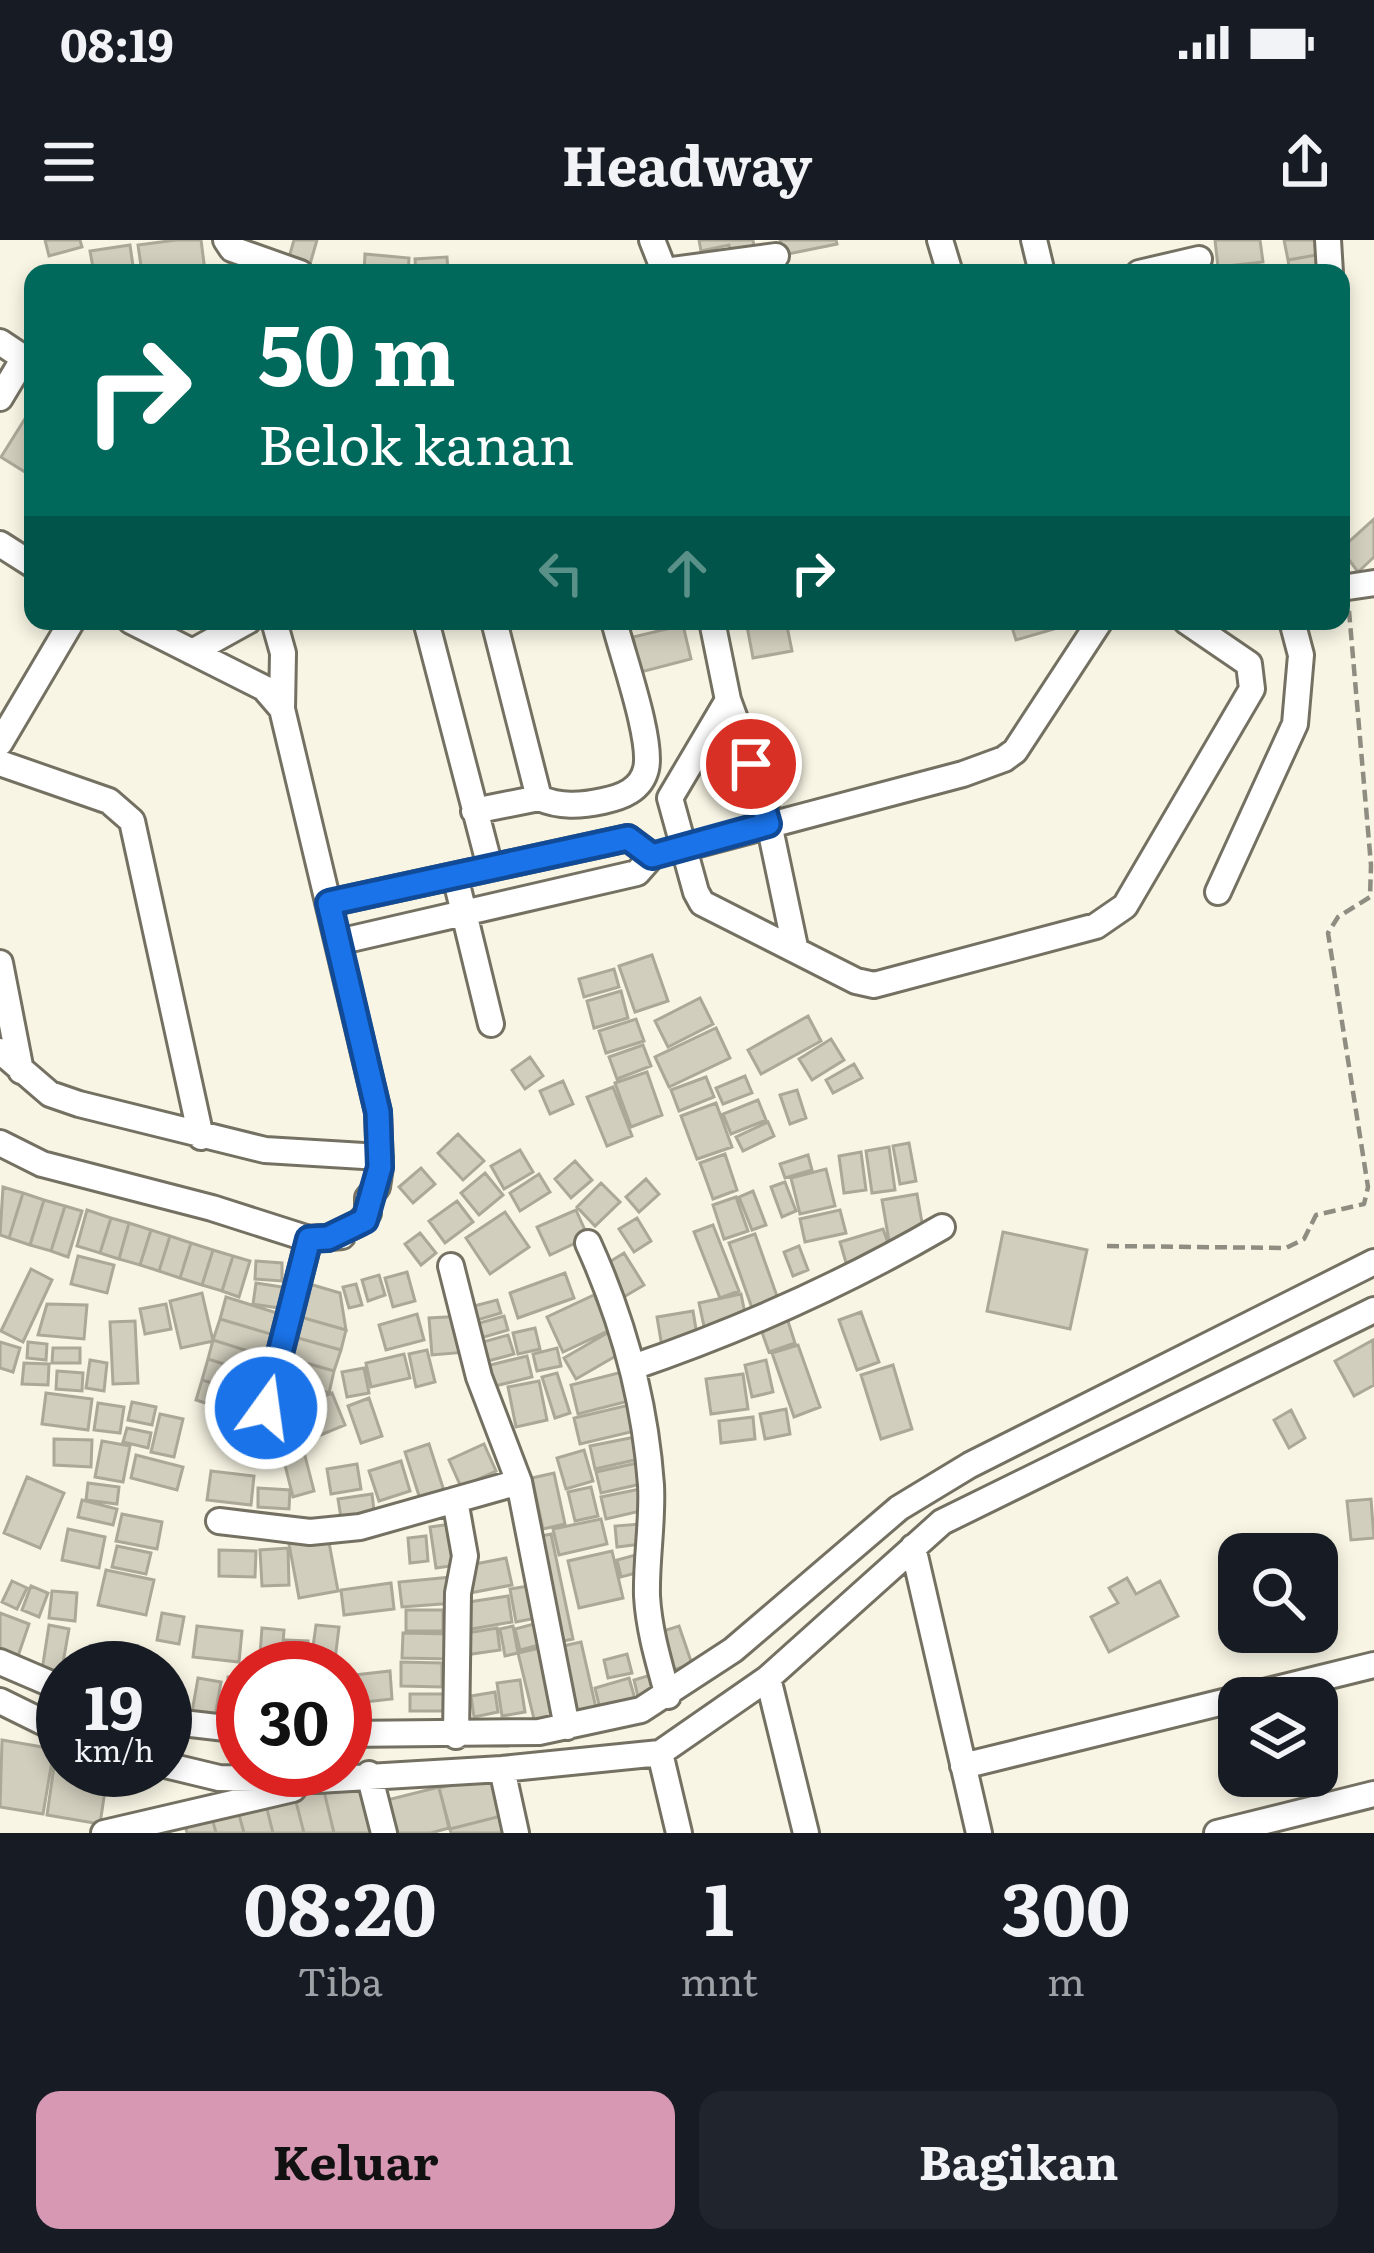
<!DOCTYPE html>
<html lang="id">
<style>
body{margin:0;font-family:Literata,serif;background:#20242c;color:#f1f3f6;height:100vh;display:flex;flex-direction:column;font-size:45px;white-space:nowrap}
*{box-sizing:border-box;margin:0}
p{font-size:39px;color:#9ea1a6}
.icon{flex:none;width:66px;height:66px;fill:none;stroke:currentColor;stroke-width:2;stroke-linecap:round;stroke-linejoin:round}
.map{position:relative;height:1593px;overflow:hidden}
.sheet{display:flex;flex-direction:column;background:#171b24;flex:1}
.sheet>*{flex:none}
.guide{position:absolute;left:24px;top:24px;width:1326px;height:366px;border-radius:24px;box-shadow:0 6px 18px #0003;background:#00695c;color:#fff;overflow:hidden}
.controls{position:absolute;left:1218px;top:1293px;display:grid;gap:24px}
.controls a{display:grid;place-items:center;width:120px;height:120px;border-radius:24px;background:#171b24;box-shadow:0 6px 18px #0003;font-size:60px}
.speed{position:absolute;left:36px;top:1401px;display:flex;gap:24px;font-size:60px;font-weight:700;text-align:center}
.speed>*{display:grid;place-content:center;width:156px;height:156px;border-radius:50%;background:#171b24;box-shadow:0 6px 18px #0003;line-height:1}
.speed small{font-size:30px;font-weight:400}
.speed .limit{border:18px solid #d22;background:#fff;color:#111}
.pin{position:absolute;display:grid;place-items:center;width:102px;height:102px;color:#fff;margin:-51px;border:6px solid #fff;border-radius:50%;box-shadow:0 3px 12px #0007}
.me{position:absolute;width:132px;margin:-66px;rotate:14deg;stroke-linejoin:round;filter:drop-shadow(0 0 9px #0008)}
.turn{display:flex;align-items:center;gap:42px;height:252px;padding:0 36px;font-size:54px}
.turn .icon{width:156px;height:156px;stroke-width:2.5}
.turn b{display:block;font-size:84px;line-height:102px}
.lanes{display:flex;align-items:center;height:114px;padding:0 36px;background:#0003;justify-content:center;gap:60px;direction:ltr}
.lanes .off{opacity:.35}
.eta{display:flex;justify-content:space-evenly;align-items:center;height:204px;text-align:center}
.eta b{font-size:72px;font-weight:700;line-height:84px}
.action{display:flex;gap:24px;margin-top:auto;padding:24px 36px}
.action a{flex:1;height:138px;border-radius:24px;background:#d698b3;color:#111;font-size:48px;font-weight:700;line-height:138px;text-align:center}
.action a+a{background:#20242c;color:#f1f3f6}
.status{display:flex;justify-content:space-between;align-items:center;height:84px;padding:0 60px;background:#171b24;direction:ltr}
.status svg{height:33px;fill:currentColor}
header{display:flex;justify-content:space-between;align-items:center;height:156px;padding:0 36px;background:#171b24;font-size:54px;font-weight:700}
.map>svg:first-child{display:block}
.building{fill:#d1cebd;stroke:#aca898;stroke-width:3}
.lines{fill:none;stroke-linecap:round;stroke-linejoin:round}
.minor-casing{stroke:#747163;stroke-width:30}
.path{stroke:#8f8d81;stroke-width:4.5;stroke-dasharray:12 6;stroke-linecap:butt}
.minor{stroke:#fff;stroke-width:24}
.route-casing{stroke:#114b97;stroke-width:30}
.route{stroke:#1a73e8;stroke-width:21}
</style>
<div class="status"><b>08:19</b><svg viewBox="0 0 49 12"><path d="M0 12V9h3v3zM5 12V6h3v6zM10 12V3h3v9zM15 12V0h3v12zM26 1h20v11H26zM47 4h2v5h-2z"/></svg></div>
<header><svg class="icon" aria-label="menu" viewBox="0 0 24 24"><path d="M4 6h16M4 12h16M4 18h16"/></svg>Headway<svg class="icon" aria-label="share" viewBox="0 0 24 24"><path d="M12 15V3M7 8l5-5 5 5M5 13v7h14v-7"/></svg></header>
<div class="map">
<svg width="1374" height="1593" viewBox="0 0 1374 1593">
<rect width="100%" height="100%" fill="#f8f5e4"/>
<path class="building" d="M45,0H80L82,7L49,16Z
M176,0H201L205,31L142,33L138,5Z
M294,0H317L308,31L287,24Z
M699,0H753L755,13L732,18L729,5L701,11Z
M780,0H836L837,4L783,15Z
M1215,0H1260L1263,22L1218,27Z
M1284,0H1319L1322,14L1288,20Z
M130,5L134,33H94L90,11Z
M365,14L409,18L408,33H364Z
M1322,14L1325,33H1290L1288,20Z
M447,17L448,33H416L415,19Z
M33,166V237L1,217Z
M1374,279V317L1358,332L1341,309Z
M746,381H786L792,411L753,418Z
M1010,381H1060L1061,387L1016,400Z
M683,385L691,419L641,432L633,397Z
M652,715L668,761L635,772L619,726Z
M614,729L619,747L584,757L579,739Z
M621,751L628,778L594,788L587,761Z
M700,758L713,784L668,807L655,781Z
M808,776L821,801L761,834L748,810Z
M636,779L644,801L606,813L599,791Z
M716,788L730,818L669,847L655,817Z
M831,799L844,820L812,840L799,819Z
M643,805L651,826L617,839L609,817Z
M530,817L543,836L525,849L512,830Z
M854,824L862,838L833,853L826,840Z
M647,832L662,875L631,887L615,843Z
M745,836L752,853L723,864L716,848Z
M706,837L714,857L679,871L671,850Z
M563,841L573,864L550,874L540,851Z
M613,847L632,896L607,906L587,857Z
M797,850L806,878L790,884L780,855Z
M758,860L766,880L731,894L723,874Z
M716,863L732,907L697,919L681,876Z
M768,882L774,896L743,911L736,897Z
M458,894L484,921L463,940L438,913Z
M909,903L916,941L900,944L893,906Z
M889,907L895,950L872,953L866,911Z
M520,910L533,932L504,949L491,926Z
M861,912L866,950L844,953L839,916Z
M725,914L737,950L713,959L700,923Z
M808,915L812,930L785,938L780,924Z
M575,921L592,940L571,958L555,939Z
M421,928L435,944L413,963L399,947Z
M826,929L835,966L800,974L791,938Z
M485,933L503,955L479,975L461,953Z
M539,934L550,952L520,971L510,953Z
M646,939L659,954L639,972L626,957Z
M785,942L796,971L782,977L771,947Z
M601,943L620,962L595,986L577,967Z
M3,947L23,953L9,998L0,995Z
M753,951L766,985L752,990L739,957Z
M23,953L44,960L30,1005L9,998Z
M917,954L924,994L889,1001L882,960Z
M736,957L748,991L724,999L713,965Z
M44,960L65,966L51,1011L30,1005Z
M457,961L473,982L445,1003L429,981Z
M65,966L82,971L68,1017L51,1011Z
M87,970L111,978L100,1013L77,1006Z
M576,970L588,997L550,1015L537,987Z
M840,970L846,993L805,1002L800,979Z
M505,972L529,1007L490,1034L466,998Z
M111,978L129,983L119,1019L100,1013Z
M637,978L651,1001L634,1012L619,989Z
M129,983L151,990L140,1025L119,1019Z
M713,985L739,1051L720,1058L694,992Z
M883,989L891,1011L847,1026L840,1002Z
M151,990L170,996L159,1031L140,1025Z
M1003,992L1087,1010L1070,1089L987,1071Z
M420,993L436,1013L421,1025L405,1004Z
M755,994L778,1059L752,1068L729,1003Z
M170,996L191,1003L180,1038L159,1031Z
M191,1003L213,1010L202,1045L180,1038Z
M799,1006L808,1030L793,1036L784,1012Z
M213,1010L233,1016L222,1051L202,1045Z
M624,1013L644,1045L622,1058L603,1026Z
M78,1016L114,1025L107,1053L71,1044Z
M233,1016L250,1021L239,1057L222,1051Z
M256,1021L282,1023V1041L255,1039Z
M31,1029L52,1040L23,1102L1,1091Z
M407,1032L415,1061L393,1067L385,1038Z
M565,1033L574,1058L518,1078L510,1053Z
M379,1035L385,1055L368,1061L362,1040Z
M256,1043L282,1047L279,1068L253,1064Z
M306,1043L340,1053L346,1090L297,1076Z
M356,1044L362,1065L349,1068L343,1047Z
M202,1053L213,1101L181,1108L170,1061Z
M741,1054L747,1083L705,1091L699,1063Z
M594,1055L610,1090L563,1112L547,1077Z
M226,1057L280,1074L274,1095L220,1079Z
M497,1060L501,1073L474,1081L470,1067Z
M47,1064L87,1065L84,1099L38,1095Z
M166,1064L171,1089L145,1094L140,1069Z
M693,1071L698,1101L662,1107L657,1077Z
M785,1072L795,1103L769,1112L758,1081Z
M861,1072L879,1122L857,1130L839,1080Z
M417,1074L424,1100L386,1110L379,1085Z
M297,1076L346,1090L341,1110L291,1096Z
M464,1076L467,1112L432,1115L429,1078Z
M504,1076L508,1090L481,1098L476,1084Z
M220,1079L274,1095L267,1117L213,1100Z
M135,1081L138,1143L113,1144L110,1082Z
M535,1088L540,1109L518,1114L513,1093Z
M609,1092L621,1113L576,1139L564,1118Z
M508,1095L514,1114L477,1124L472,1105Z
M291,1096L341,1110L334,1131L285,1117Z
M213,1100L267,1117L262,1136L208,1119Z
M1373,1100L1374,1145L1354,1156L1335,1121Z
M0,1102L20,1108L13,1132L0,1128Z
M28,1102L47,1104L46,1120L27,1118Z
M798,1105L820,1167L794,1177L772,1113Z
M53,1108H80V1123H52Z
M557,1108L561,1126L537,1131L533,1114Z
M427,1110L435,1142L416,1147L409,1114Z
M404,1114L410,1138L371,1147L366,1123Z
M527,1116L532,1137L483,1149L478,1128Z
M285,1117L334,1131L329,1153L280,1138Z
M208,1119L262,1136L256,1156L202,1140Z
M90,1120L107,1123L104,1151L86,1148Z
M766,1120L773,1152L752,1157L745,1125Z
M24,1123L49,1124L48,1145L22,1144Z
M893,1125L912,1189L881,1199L861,1135Z
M364,1128L369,1153L347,1157L342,1132Z
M57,1131L83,1133L82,1151L56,1149Z
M622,1132L629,1161L578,1174L571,1145Z
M557,1133L570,1173L555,1178L542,1137Z
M743,1134L748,1169L711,1174L706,1139Z
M202,1140L256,1156L250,1177L196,1160Z
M539,1141L547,1180L516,1187L508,1147Z
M46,1153L92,1159L88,1190L42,1184Z
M332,1153L345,1185L294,1206L281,1173Z
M369,1158L382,1196L361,1203L348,1166Z
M132,1162L156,1167L152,1185L128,1180Z
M98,1163L124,1167L120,1193L94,1190Z
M629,1165L635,1191L580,1204L574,1178Z
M786,1169L790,1194L765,1199L760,1174Z
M1291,1170L1305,1198L1289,1208L1274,1180Z
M160,1174L183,1179L174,1217L151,1212Z
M753,1177L755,1199L721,1203L719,1181Z
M127,1188L151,1193L148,1208L123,1202Z
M635,1197L639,1219L595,1229L590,1206Z
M54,1199L92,1200L91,1227L54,1225Z
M102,1201L130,1206L123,1242L95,1237Z
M429,1204L446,1257L422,1265L405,1212Z
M484,1204L496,1231L461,1247L449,1220Z
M584,1210L593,1241L566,1249L557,1218Z
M304,1212L314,1251L293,1257L283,1217Z
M136,1215L183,1227L177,1250L131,1238Z
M401,1221L410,1251L379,1261L369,1231Z
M637,1223L641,1244L601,1253L596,1232Z
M357,1224L361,1249L331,1254L327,1229Z
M211,1231L254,1236L251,1265L207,1260Z
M554,1233L565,1284L543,1289L532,1238Z
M27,1237L64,1253L40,1308L4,1293Z
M88,1243L119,1247L117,1264L86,1260Z
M591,1247L598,1276L575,1281L568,1252Z
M258,1248L290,1250L289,1269L258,1267Z
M640,1249L645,1270L606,1279L601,1257Z
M372,1254L375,1279L342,1284L338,1259Z
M1371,1259L1374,1298L1351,1300L1347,1261Z
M82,1260L117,1269L113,1285L78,1277Z
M122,1274L162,1282L157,1309L116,1301Z
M601,1279L607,1304L559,1315L553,1289Z
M458,1283L464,1324L436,1328L430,1287Z
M640,1284L642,1304L617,1307L615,1286Z
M68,1289L105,1297L99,1328L62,1320Z
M551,1294L573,1399L554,1403L532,1298Z
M426,1296L428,1321L410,1323L408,1298Z
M328,1297L338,1351L299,1358L289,1304Z
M117,1306L151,1313L146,1334L112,1327Z
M288,1308L289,1345L262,1346L260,1310Z
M219,1310L256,1311L255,1337L219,1336Z
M612,1311L623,1358L579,1368L568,1321Z
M639,1314L644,1331L621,1337L617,1320Z
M506,1318L512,1345L470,1353L465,1326Z
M106,1330L154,1340L146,1375L98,1365Z
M452,1337L454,1363L402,1367L399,1342Z
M1127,1338L1136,1354L1160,1341L1178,1376L1109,1412L1091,1377L1118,1363L1109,1348Z
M12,1341L27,1348L17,1369L2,1362Z
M391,1343L394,1369L344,1375L341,1350Z
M535,1345L541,1377L516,1382L510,1349Z
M31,1346L48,1353L39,1377L22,1370Z
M52,1351L77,1353L75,1381L49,1378Z
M508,1356L512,1382L466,1390L462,1363Z
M406,1370H443V1391H406Z
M0,1373L29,1384L17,1419L0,1413Z
M162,1373L184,1377L179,1404L157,1400Z
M541,1382L547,1403L520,1410L515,1389Z
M49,1385L69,1389L61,1434L42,1430Z
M316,1385L339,1387L334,1428H310Z
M197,1386L242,1391L239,1422L193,1417Z
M513,1386L518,1413L505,1416L500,1389Z
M679,1386L692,1424L670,1431L657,1393Z
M262,1388L284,1390L281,1428H259Z
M497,1388L500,1410L465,1415L461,1394Z
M403,1393L451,1394V1419L402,1418Z
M286,1400L308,1401L306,1428H284Z
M581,1402L596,1468L569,1475L554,1408Z
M544,1407L561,1476L535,1483L518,1413Z
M627,1414L632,1433L608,1438L604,1420Z
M401,1422L442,1423V1447L401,1446Z
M390,1431L392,1459L346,1464L345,1436Z
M654,1434L659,1451L638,1457L634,1440Z
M228,1437L243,1438V1454L228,1453Z
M198,1438L221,1442L215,1476L192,1472Z
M629,1438L635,1459L600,1469L595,1448Z
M520,1440L525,1472L502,1476L497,1443Z
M495,1452L498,1472L474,1477L471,1456Z
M410,1454H444V1471H410Z
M226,1457L243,1460V1482L222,1479Z
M2,1500L54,1509L43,1574L0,1567Z
M57,1506L63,1507V1530H108L100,1584L47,1575Z
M494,1534L505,1575L450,1589L439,1548Z
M365,1537L379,1593H334L323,1547Z
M323,1547L334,1593H304L294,1554Z
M439,1547L449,1588L431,1593H392L383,1561Z
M294,1554L304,1593H273L265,1561Z
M265,1561L273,1593H244L237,1567Z
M237,1567L244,1593H216L211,1574Z
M211,1574L216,1593H187L184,1581Z
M505,1575L510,1593H451L450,1589Z"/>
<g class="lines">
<defs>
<path id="minor" d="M226,0L232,9L300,33
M652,0L665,33
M940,0L950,33
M1034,0L1042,33
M1328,0L1330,33
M665,31L776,16
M1139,33L1199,19
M0,102L33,124
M0,158L24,118
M0,304L33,325
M1341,348L1374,343
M131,381L264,448L282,469L378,872L380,927L377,947L368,958V973L359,983L328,998
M274,381L283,413L282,469
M426,381L490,627
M494,381L539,558C560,567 580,566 603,561C622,557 641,550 646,529C653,500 622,414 614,381
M712,381L728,460L763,555L795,707
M192,412L248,381
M728,460L670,558L696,652L702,663L856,741L874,745L1096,686L1125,666L1252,449L1249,424L1186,381
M0,503L72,381
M0,523L109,561L132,581L201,897
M474,571L539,558
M672,611L963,534L1004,519L1015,511L1100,381
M455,636L491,784
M1218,652L1295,484L1301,415L1292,381
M329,663L628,598L652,616L637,633L338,702
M0,723L21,831
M0,811L50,854L79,864L265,910L380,917
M0,903L42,924L212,968L309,999L342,996
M588,1003C623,1080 645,1161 651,1245C653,1282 646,1319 647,1356C649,1391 659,1423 668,1456
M451,1026L479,1137L519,1242L567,1487
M633,1127C741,1090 844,1044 942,987
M266,1168L309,999
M455,1260L465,1316L458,1353L456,1496
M219,1281L310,1292L360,1287L519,1242
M913,1307L979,1593
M0,1422L63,1449
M768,1438L806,1593
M0,1461L63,1492
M165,1481L243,1490
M345,1494L539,1492L641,1470L733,1410L899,1268L970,1225L1374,1022
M660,1513L679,1593
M165,1525L219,1538L318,1540L502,1529L660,1513L768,1438L942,1282L1374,1070
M963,1526L1374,1425
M502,1529L516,1593
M369,1534L384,1593
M104,1593L293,1549
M1217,1593L1374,1554"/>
</defs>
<use href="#minor" class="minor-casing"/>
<path class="path" d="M1107,1006L1286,1008L1304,999L1316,975L1364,964L1368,947L1328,693L1338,677L1370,657L1371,625L1349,371"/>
<use href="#minor" class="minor"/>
</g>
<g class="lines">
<defs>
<path id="route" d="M266,1168L309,999L328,998L365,980L380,927L378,872L329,663L628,598L652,616L768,584L751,524"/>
</defs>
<use href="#route" class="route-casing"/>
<use href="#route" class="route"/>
</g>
</svg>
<div class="controls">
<a><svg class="icon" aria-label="search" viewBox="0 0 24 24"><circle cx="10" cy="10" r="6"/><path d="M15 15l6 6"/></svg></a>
<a><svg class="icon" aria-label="layers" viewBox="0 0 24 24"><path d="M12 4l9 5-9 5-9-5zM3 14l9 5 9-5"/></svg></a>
</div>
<div class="speed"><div>19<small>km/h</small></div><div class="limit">30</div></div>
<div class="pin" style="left:751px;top:524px;background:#d93025"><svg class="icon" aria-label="arrive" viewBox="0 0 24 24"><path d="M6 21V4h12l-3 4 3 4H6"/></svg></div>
<svg class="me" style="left:266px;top:1168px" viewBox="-20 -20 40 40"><circle r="17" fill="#1a73e8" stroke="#fff" stroke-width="3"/><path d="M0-11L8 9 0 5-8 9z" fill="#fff"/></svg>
<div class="guide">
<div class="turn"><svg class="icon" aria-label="right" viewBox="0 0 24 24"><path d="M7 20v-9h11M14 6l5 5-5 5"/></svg><div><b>50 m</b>Belok kanan</div></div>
<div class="lanes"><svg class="icon off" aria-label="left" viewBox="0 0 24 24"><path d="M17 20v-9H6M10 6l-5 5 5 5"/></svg><svg class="icon off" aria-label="ahead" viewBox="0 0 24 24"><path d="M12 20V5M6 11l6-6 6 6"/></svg><svg class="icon" aria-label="right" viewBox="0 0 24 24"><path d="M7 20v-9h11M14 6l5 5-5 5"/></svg></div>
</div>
</div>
<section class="sheet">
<div class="eta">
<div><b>08:20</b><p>Tiba</p></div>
<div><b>1</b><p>mnt</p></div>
<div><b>300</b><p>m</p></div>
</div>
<div class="action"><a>Keluar</a><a>Bagikan</a></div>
</section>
